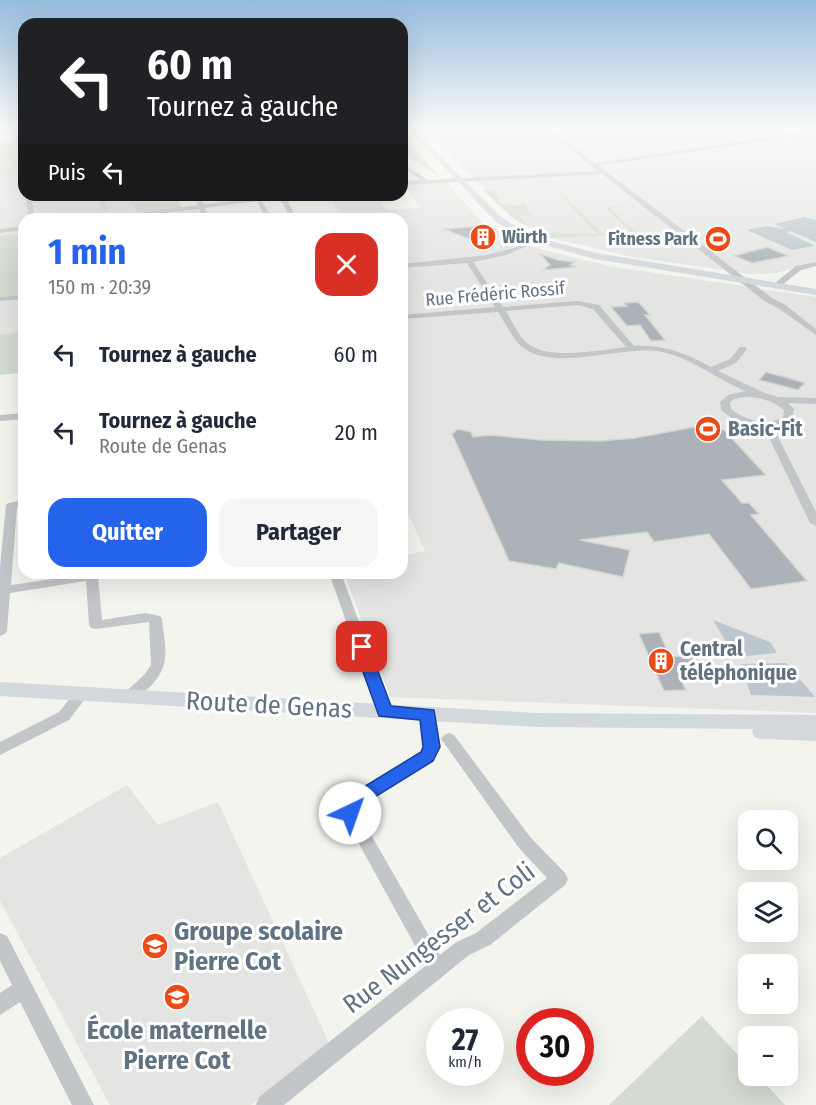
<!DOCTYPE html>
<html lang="fr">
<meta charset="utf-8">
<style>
body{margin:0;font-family:"Fira Sans Condensed",sans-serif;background:#f6f6f7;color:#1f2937;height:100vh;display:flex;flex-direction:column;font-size:22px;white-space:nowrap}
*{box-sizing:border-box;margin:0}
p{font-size:20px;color:#747a83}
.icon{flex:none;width:33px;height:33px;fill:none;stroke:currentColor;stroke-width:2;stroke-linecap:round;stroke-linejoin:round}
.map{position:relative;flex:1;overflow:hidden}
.sheet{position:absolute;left:18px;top:213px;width:390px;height:366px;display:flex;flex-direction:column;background:#fff;border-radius:18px;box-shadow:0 6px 24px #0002}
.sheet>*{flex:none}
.banner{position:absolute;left:18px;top:18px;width:390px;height:183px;border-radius:18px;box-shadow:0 6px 24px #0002;background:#202124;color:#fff;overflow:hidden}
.controls{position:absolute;left:738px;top:810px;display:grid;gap:12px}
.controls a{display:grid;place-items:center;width:60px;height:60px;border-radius:12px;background:#fff;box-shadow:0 6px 24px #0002;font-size:30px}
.speed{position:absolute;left:426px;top:1008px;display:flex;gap:12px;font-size:30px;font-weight:700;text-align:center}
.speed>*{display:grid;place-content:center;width:78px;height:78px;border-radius:50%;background:#fff;box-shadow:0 6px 24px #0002;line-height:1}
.speed small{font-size:15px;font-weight:400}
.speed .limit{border:9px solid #d22;background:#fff;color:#111}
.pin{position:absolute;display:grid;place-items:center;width:51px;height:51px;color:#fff;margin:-26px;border-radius:12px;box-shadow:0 3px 9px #0006}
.me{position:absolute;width:66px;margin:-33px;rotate:42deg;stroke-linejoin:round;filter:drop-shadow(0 0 4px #0008)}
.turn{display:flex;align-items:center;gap:21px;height:126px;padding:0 30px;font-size:27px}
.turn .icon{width:78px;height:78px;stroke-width:2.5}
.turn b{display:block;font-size:42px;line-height:51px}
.then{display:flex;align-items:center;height:57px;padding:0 30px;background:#0003;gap:12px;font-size:22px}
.round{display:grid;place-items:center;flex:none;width:63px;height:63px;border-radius:18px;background:#f6f6f7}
.summary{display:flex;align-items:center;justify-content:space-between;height:102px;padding:0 30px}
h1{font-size:36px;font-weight:700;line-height:45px;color:#2563eb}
.action{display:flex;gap:12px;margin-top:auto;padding:12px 30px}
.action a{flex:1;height:69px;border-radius:18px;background:#2563eb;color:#fff;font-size:24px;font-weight:700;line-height:69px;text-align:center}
.action a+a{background:#f6f6f7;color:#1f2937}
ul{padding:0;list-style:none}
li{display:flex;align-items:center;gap:18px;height:78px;padding:0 30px}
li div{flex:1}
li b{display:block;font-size:22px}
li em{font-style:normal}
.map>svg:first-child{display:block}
.built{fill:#e4e5e3}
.green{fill:#d4dbd0}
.water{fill:#bbc7cc}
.building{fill:#abb3b8;stroke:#d5d5d2;stroke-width:1.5}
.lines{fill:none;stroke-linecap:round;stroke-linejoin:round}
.minor{fill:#c3c6c9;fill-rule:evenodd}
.major{fill:#d2d8dc;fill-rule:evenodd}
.route{fill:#2563eb;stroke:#184099;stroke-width:1.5}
.labels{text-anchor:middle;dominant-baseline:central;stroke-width:6;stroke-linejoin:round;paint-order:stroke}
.far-poi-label{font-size:18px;font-weight:bold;fill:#617382;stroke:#fff;text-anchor:start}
.far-street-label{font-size:18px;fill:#617382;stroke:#fff}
.poi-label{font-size:21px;font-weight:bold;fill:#617382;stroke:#fff;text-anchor:start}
.near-street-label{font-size:26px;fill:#617382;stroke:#fff}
.near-poi-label{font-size:26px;font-weight:bold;fill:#617382;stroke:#fff;text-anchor:start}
</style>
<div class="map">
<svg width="816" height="1105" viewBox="0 0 816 1105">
<rect width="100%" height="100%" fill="#f4f4ef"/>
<path class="built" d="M425,127H816V262L776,273L751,274L628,256L551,238L514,219L431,137Z
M24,172V195H96L99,203L130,199L140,216L193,211H197L200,219H24V233L0,236V177Z
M445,181L485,225L532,247L609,266L816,297V713L390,697L344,573H402V556L425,551L402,500V219H343L330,195H374L386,210L421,208L404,185Z
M24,295L21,332L0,335V297Z
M127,785L158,825L218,802L329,1043L251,1105H110L0,901V858Z"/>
<path class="green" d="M402,135L441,178L402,153V148L406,147L402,144Z
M24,139V172L0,177V142Z
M483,190H494L501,204L518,205L524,202L529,212L534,215L520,216L528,227L540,232L597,234L563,198H567L605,235L632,233L605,207L640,205L610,208L637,234L551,238L514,219Z
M96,195H146L147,198L176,195L182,208L138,213L129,199L105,202L109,211L104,212Z
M24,233V295L0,297V236Z
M21,332L19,373L0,375V335Z
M702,1016L748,1066V1076H758L785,1105H609Z"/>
<path class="water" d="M804,217L816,220V242L790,231L786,232L815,246L792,250L747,230L767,226L784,229L775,224Z
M713,620L770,642L777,653L735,657Z
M786,663L815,697L751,695L740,664Z"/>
<path class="building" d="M479,226L494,237L490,247L443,229Z
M767,247L789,256L752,263L734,256Z
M540,254L558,260L575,262L570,265L577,267L543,270L550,265Z
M638,302L650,315H645L665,340L651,341L640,325L627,326L611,307L627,306L624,303Z
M766,372L799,381L805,383L798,390L759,380Z
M705,425L724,430L766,475L722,480L742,503H749L759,514L751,515L807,581L751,589L709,534L654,542L647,532L580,540L630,550L623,577L559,563L556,569L509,561L452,434L458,429L471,432L473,437L491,435L541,440L599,441L635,438Z
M659,632L670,657L694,655L706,680L682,682L686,690L664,691L639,634Z"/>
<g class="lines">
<path class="minor" d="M16,127L24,128V130L20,131V137H24V139L15,140V131L0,132V130Z
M543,127H548L595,163L784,135L761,127H768L790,134L816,131V133L599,166L772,298L784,304L816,329V335L778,308L766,302L602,174L402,185V181L421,180L402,167V163L428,180L598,171Z
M25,195H31L35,219H29Z
M194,195H200L204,204L279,195H297L286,198L297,219H291L280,198L262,201L272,219H266L257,201L205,208L209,219H203L199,209L114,219H96L198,205Z
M24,226V230L0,233V229Z
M532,240L534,241V243L506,255L473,262L503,307L578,301L599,305L634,346C663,344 686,353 711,367L730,359L740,347H746L747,349L736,363L718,371L765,393L778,397L816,398V404L788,403L794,409L793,418L784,424L773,427L816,512V526L810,523L764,427L736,421L721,410L720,402L728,395L745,391C719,380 689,357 662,352C623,344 553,374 521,346C512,338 505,322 498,312L402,319V315L495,307L467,263L402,268V264L487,255L517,247ZM578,305L593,309L626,347C599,350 549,361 527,343C518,335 512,321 506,311ZM744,397C759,397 772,400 784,410L783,417C766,426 746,421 731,409L730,403L734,399Z
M816,262V266L801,270L782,285L775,283L796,266Z
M24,295V299L0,301V297Z
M24,413V419L0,421V415Z
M24,500V506L17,507L11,585L96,573L98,576L102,620L145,613L160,616L162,619C166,652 172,669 143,693C136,698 131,704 122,701L120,697L144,675L151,665L149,622L96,629L91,628L89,625L86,581L10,593L7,631L5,634L0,636V567L6,505L8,503Z
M329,573H341L392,712L390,716L385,718L380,716L378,712Z
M81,690L86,691L88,695L69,720L0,755V742L59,712L76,691Z
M428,709L433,711L435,715L440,747L432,760L365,803L359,808L358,812L440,955L455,943L476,933L547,878L519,848L444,743L441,739L444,735L449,733L454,735L531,838L565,873L568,879L565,885L490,945L469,955L284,1105H256L259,1097L428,964L424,962L342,813L345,800L353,793L422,752L424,747L421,715L423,711Z
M0,933L7,936L94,1105H72L20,1002L0,1015V993L12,985L0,961Z"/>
<path class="major" d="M406,127H412L502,218L532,236L596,253L816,289V295L595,259L526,240L496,222Z
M0,682L537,713L816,715V741L761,739L754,737L752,732L753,729L537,727L0,696Z"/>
</g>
<linearGradient id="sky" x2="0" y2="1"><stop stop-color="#96bcdd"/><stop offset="0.45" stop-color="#fafaf8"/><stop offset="1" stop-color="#fafaf8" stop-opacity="0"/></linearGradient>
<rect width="816" height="282" fill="url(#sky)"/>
<path class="route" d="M362,641L367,643L369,647L391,706L434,710L440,747L433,761L365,803L360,808L356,818L350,820L343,818L340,813L344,799L421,752L423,747L420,720L379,716L354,647L356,643Z"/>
<defs>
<symbol id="building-disc" viewBox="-11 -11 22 22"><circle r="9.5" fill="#ec4a17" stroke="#fff"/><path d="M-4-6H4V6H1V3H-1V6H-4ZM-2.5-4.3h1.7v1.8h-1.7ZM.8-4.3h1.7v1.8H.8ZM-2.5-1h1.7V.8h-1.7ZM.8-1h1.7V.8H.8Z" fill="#fff"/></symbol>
<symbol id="stadium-disc" viewBox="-11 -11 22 22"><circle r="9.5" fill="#ec4a17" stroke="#fff"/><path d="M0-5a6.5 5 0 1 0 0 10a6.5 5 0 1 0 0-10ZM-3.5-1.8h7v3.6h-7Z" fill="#fff"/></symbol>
<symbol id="school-disc" viewBox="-11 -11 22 22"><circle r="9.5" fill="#ec4a17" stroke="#fff"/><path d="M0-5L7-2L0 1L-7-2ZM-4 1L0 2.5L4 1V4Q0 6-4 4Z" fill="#fff"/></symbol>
</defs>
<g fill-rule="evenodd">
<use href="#building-disc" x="468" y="222" width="30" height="30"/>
<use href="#stadium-disc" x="703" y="224" width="30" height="30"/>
<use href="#stadium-disc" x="693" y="414" width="30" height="30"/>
<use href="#building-disc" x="646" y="646" width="30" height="30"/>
<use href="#school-disc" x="140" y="931" width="30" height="30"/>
<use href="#school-disc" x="162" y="982" width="30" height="30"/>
</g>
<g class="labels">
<g class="far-poi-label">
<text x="502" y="237">Würth</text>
<text x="698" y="239" text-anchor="end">Fitness Park</text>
</g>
<g class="far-street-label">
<text transform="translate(495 294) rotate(-5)">Rue Frédéric Rossif</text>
</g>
<g class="poi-label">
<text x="728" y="429">Basic-Fit</text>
<text x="680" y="649">Central<tspan x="680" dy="24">téléphonique</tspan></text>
</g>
<g class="near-street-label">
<text transform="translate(269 705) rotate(3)">Route de Genas</text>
<text transform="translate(439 938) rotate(-37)">Rue Nungesser et Coli</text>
</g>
<g class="near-poi-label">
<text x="174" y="931">Groupe scolaire<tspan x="174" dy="30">Pierre Cot</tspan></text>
<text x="177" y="1030" text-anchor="middle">École maternelle<tspan x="177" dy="30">Pierre Cot</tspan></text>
</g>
</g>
</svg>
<div class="controls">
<a><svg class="icon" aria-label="search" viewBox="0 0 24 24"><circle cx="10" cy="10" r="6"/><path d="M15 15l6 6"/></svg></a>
<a><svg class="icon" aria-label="layers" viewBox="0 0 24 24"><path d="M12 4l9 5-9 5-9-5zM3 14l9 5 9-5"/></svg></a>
<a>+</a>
<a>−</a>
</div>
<div class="speed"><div>27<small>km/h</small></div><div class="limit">30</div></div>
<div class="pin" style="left:362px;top:647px;background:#d93025"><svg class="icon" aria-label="arrive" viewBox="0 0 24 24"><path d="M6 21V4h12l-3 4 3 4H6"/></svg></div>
<svg class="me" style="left:350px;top:813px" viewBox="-20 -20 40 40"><circle r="19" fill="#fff"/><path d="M0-13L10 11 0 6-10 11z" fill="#2563eb"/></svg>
<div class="banner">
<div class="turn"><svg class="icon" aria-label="left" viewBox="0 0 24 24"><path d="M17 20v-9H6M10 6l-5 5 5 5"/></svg><div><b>60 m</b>Tournez à gauche</div></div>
<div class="then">Puis<svg class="icon" aria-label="left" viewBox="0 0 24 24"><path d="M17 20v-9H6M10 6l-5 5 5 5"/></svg></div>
</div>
<section class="sheet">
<div class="summary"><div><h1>1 min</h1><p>150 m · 20:39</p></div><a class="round" style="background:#d93025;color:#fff"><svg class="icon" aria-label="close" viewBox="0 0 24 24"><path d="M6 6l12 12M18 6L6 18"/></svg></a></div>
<ul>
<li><svg class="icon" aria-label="left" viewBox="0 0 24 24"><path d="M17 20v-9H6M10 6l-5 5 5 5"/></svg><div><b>Tournez à gauche</b></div><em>60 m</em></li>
<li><svg class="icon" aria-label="left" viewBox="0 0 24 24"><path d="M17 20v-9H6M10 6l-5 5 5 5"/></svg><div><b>Tournez à gauche</b><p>Route de Genas</p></div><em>20 m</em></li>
</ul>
<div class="action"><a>Quitter</a><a>Partager</a></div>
</section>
</div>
